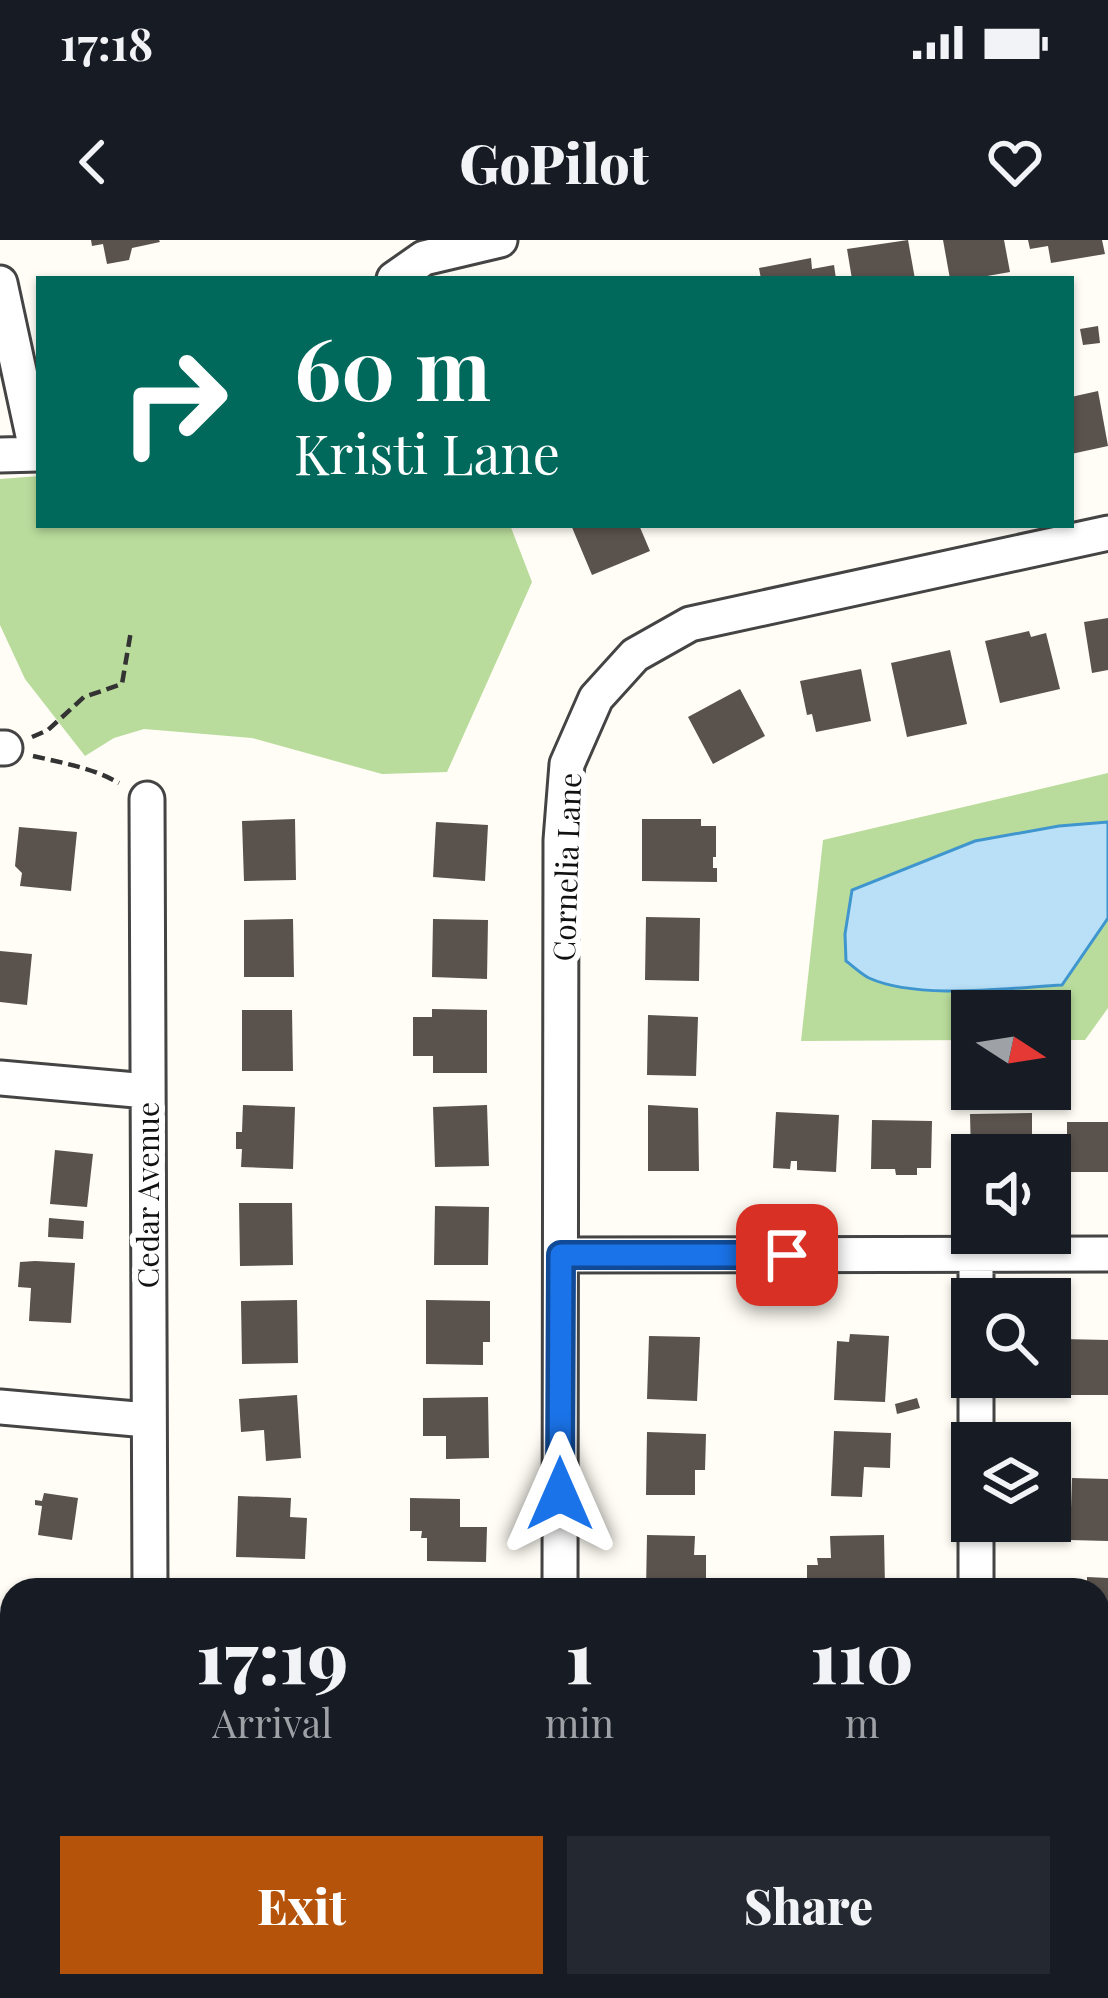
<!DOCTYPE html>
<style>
body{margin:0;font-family:"Playfair Display",serif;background:#242831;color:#f1f3f6;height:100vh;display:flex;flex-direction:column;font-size:45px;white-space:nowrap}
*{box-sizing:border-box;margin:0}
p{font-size:39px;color:#9ea1a6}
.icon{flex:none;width:66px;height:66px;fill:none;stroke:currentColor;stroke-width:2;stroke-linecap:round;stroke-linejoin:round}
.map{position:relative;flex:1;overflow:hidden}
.drawer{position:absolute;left:0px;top:1338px;width:1110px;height:420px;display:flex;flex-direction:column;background:#171b24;border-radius:36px 36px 0 0;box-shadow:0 3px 9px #0004}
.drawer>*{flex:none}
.guide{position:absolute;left:36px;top:36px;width:1038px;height:252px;border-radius:0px;box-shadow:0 3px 9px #0004;background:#00695c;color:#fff;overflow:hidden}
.needle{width:78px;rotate:102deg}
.tools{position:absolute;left:951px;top:750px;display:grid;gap:24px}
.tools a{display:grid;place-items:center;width:120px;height:120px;border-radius:0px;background:#171b24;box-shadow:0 3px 9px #0004;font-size:60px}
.pin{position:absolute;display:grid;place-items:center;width:102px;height:102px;color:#fff;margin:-51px;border-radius:24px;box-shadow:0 6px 18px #0006}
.me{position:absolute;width:132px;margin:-66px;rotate:0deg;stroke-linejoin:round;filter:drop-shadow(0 0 9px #0008)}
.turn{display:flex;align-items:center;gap:42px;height:252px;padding:0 60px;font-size:54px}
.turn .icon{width:156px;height:156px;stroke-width:2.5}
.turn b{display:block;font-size:84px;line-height:102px}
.eta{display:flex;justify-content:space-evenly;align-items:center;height:204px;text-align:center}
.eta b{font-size:72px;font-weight:800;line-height:84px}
.cta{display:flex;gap:24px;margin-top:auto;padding:24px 60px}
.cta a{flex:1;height:138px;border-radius:0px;background:#b45309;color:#fff;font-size:48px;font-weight:800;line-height:138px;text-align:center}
.cta a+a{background:#242831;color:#f1f3f6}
.status{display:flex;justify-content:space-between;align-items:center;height:84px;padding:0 60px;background:#171b24;direction:ltr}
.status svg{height:33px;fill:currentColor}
header{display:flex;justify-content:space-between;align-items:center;height:156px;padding:0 60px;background:#171b24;font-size:54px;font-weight:800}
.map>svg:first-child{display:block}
.forest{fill:#b9dc9c}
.water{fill:#b9e0f7;stroke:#3f96cf;stroke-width:3}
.building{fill:#5a524d}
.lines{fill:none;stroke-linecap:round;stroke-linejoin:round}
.minor-casing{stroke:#444;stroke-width:39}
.path{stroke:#333;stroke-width:4.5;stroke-dasharray:12 6;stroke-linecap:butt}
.minor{stroke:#fff;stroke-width:33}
.route-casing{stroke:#114b97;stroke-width:30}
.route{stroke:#1a73e8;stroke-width:21}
.labels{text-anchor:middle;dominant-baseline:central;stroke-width:12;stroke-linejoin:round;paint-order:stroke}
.street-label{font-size:30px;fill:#111;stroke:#fff}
</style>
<div class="status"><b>17:18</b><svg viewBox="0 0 49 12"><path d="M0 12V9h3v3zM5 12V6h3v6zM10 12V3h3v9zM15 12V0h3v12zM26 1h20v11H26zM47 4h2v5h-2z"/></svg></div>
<header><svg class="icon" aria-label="back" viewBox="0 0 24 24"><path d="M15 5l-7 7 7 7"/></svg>GoPilot<svg class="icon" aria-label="heart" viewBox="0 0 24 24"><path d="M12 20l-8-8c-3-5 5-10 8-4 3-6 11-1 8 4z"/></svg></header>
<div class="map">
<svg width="1108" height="1758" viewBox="0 0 1108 1758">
<rect width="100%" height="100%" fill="#fffdf5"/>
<path class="forest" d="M39,236V285H510L532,342L447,532L382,534L252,498L144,489L114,498L85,516L25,439L0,385V239Z
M1108,533V582L1059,586L975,601L853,650L845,694L846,721L870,738L917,749L1061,745L1108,678V768L1085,800H1050V771H972V800L801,801L823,600Z"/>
<path class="water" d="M1108,582V678L1062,745C1009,748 917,760 869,738C861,734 853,726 846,721L845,694L852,650L975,601L1059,586Z"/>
<path class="building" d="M91,0H159L160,2L132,8L129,20L107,24L103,4L92,6Z
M908,0L915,39H852L847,9Z
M943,0H1004L1010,32L970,39H950Z
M1028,0H1102L1105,14L1051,23L1048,6L1030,9Z
M811,18L812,29L834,25L836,39H761L759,28Z
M1098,86L1100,103L1083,105L1080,89Z
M1098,151L1108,206L1071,214V157Z
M571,285H639L650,311L592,335Z
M1108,378V430L1092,433L1084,382Z
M1029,391L1031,397L1046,393L1060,449L1000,463L985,401Z
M950,410L967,484L907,497L891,423Z
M861,429L871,481L816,492L812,474L807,475L800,441Z
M740,449L765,496L713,524L688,477Z
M295,579L296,640L244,641L242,581Z
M642,579H701V586H716V617H713V628H717V642L642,641Z
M436,582L488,585L485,641L433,637Z
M19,587L77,592L71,651L20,646L22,633L15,626Z
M646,677L700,678L699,741L645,740Z
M293,679L294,737H244V680Z
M433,679L488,680L487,739L432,737Z
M0,711L32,714L27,765L0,762Z
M432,769L487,770V833H433V816H413V777H432Z
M242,770H292L293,831H242Z
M648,775L698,777L696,836L647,835Z
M243,865L295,867L293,929L241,927L242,909H236V892H242Z
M487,865L489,926L435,927L433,867Z
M648,865L698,868L699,931H648Z
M776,872L839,875L836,932L797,930V921H791L790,929L773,928Z
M1032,873V915H971L970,874Z
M872,880L932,881L931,928H917V935H896L895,929H871Z
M1067,882H1108V932H1067Z
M55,910L93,914L87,967L50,964Z
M239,963H292L293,1025L240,1026Z
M435,966L489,967L488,1025H434Z
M49,978L84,981L83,999L48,997Z
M35,1021L75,1023L71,1083L29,1081L31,1048L18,1047L20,1022Z
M297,1060L298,1123L242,1124L241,1061Z
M426,1060L490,1061V1102H483V1125L426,1124Z
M850,1094L889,1096L885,1162L834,1160L837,1101L849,1102Z
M649,1096L700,1097L697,1161L647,1159Z
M1061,1099L1108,1100V1155H1060Z
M297,1155L301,1218L266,1221L264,1190L241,1192L239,1159Z
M488,1157L489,1218L446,1219V1196H423V1158Z
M917,1158L920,1168L897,1174L895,1164Z
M834,1191L891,1193L890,1228L864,1227L862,1257L831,1256Z
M647,1192L706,1194L705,1230H695V1255H646Z
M1072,1238L1108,1239V1301L1070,1300Z
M44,1253L78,1258L72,1300L38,1295L42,1266L35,1265V1260L42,1261Z
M238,1256L291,1258L290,1277L307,1278L305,1319L236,1317Z
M410,1258L460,1259V1287H487L486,1322L427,1321V1298H421L422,1291H410Z
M647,1295L695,1296L694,1315H706V1350H646Z
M884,1295L885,1348L819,1350V1345L807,1346V1325H818L817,1318H831L830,1296Z
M1087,1337L1108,1338V1400H1098V1350H1087Z
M1098,1435H1108V1497H1098Z
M1098,1536L1108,1537V1597H1098Z
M1098,1634L1108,1635V1673L1104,1697L1098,1696Z
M1098,1732L1108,1734L1106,1758H1041L1043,1746H1098Z
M49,1746H92L90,1758L47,1754Z
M605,1746H682L680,1758H604Z
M717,1746H775L773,1758H716Z
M830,1746H891L890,1758H829Z"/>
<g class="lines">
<defs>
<path id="minor" d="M394,39L424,18L500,0
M0,43L37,214
M0,215L39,214
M0,508H5
M147,559L150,1350
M0,838L147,851
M561,1015L1108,1014
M976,1059V1014
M976,1137V1203
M0,1167L147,1180
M976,1281V1350
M560,1350L561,600L567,524L596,458L635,415L690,384L1108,293
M0,1498L12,1499
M150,1758V1746
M541,1758L542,1746
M973,1758L974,1746"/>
</defs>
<use href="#minor" class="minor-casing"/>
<path class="path" d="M32,497L48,490L84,457L122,444L131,391
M33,516C63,523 93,528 119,543"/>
<use href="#minor" class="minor"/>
</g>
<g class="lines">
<defs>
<path id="route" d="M560,1254L561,1015H787"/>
</defs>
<use href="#route" class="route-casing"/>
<use href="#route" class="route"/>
</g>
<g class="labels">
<g class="street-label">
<text transform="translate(566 627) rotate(-88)">Cornelia Lane</text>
<text transform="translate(147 955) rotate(-90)">Cedar Avenue</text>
</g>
</g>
</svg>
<div class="tools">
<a><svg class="needle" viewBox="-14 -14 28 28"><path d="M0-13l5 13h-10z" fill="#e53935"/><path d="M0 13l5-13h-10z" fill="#9ea1a6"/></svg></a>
<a><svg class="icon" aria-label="sound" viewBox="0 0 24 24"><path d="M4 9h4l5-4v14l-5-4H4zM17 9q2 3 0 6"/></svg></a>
<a><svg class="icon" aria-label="search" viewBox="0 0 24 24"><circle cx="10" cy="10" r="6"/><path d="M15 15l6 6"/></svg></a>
<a><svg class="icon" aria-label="layers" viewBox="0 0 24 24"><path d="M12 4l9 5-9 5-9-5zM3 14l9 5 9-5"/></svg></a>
</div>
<div class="pin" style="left:787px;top:1015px;background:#d93025"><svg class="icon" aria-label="arrive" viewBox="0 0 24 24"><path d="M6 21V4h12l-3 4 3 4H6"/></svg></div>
<svg class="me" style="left:560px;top:1254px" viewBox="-20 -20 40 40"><path d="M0-17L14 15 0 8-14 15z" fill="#1a73e8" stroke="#fff" stroke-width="4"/></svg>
<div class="guide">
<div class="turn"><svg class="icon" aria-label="right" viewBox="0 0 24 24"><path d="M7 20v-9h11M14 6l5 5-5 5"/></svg><div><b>60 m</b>Kristi Lane</div></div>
</div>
<section class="drawer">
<div class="eta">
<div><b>17:19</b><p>Arrival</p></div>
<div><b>1</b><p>min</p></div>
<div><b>110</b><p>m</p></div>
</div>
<div class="cta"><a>Exit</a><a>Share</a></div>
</section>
</div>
